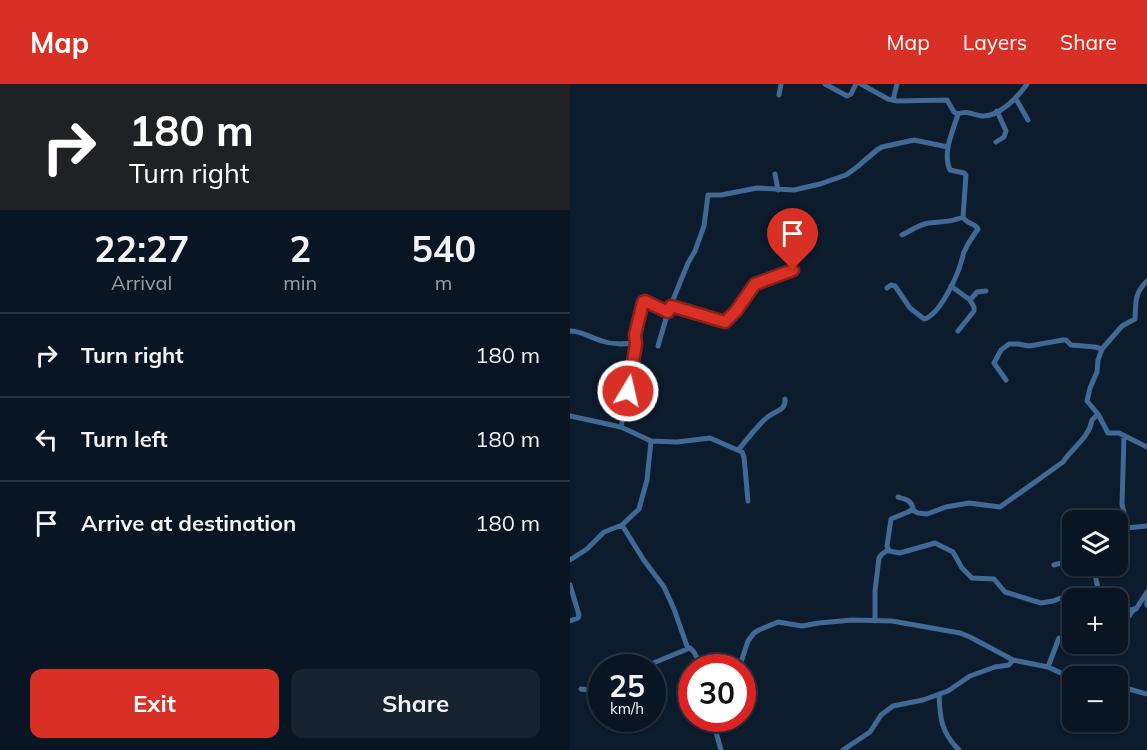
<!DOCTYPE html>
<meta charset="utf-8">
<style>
body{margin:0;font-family:Mulish,sans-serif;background:#17222f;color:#f1f3f6;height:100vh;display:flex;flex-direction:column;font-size:22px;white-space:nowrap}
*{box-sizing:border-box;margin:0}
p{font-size:20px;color:#999fa5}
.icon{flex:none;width:33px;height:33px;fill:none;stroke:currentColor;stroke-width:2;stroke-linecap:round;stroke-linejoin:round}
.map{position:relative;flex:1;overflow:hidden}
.sheet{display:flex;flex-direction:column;background:#091522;width:570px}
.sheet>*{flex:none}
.banner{background:#202124;color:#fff;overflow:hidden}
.controls{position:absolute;left:492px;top:426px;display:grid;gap:12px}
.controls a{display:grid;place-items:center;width:66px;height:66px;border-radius:12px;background:#091522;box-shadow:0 2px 4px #0004,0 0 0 2px #293440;font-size:30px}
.speed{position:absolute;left:18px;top:570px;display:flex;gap:12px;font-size:30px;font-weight:700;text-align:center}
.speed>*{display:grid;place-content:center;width:78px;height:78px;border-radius:50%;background:#091522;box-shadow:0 2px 4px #0004,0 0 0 2px #293440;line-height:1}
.speed small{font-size:15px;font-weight:400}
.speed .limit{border:9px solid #d22;background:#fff;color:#111}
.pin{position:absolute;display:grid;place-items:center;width:51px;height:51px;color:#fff;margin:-62px -26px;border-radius:50% 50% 50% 0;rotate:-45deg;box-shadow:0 0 6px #0007}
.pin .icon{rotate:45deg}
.me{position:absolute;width:66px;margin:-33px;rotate:9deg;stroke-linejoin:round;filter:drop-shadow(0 0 4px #0008)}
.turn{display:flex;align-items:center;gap:21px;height:126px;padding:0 30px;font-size:27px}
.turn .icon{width:78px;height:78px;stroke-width:2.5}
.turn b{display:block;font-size:42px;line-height:51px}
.eta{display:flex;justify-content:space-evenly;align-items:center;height:102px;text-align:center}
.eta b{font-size:36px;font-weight:700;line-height:42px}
.button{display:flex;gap:12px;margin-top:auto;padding:12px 30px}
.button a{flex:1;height:69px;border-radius:12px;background:#d93025;color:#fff;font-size:24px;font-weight:700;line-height:69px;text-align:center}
.button a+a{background:#17222f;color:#f1f3f6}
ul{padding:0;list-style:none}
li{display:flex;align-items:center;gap:18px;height:84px;padding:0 30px;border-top:2px solid #293440}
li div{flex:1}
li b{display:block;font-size:22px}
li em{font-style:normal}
header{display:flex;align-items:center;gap:36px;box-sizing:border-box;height:84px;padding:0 30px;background:#d93025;color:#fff}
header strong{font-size:28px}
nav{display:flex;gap:33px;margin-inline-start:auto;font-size:21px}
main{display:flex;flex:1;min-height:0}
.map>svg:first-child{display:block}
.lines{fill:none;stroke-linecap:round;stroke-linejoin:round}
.minor{stroke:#416994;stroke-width:5}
.route-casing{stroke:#8d1f18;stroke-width:15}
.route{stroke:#d93025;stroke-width:10}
</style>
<header>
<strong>Map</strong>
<nav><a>Map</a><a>Layers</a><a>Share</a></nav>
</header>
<main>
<section class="sheet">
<div class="banner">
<div class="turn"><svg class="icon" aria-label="right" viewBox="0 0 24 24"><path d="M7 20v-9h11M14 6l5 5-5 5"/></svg><div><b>180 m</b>Turn right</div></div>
</div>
<div class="eta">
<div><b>22:27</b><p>Arrival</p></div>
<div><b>2</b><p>min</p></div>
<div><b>540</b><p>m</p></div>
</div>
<ul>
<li><svg class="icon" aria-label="right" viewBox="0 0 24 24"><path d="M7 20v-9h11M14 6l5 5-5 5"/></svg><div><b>Turn right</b></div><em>180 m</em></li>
<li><svg class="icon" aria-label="left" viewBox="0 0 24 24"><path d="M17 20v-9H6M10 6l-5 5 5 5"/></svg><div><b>Turn left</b></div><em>180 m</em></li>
<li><svg class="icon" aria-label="arrive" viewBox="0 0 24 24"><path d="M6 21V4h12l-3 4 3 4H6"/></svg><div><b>Arrive at destination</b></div><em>180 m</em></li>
</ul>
<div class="button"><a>Exit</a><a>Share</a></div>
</section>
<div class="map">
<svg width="577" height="666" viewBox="0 0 577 666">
<rect width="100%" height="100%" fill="#0c1c2d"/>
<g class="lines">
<path class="minor" d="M255,0L277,12L281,10L286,0
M291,0L318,15L327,17L377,16L384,28L388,30
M209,11L211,0
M446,15L458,36
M323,16L327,0
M426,58L434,53L436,47L427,27
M205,90L208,106
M332,151C340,147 350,140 359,139C373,137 378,139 393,133
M577,197C564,210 566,218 565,235L552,242L532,265L528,276L527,288L520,304L517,317L528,330L538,349H549L577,363
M381,202L400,216L404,223V227L388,247
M317,204L321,201L325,202L340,224L354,235C370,231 388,191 392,175C394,170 392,171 395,166C398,159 403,152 408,145C405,139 396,140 393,133L396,91L394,89L380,86C372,69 383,47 388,30C397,26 403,31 412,32C429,33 448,13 457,0
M400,216L407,208L416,207
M101,222L155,238L166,227L185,200L222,186L227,188
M0,247C12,247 21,254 32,257C43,261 54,260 66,259
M88,262L98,228L118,179L125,167L134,142L138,111H151L187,104L224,106L250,100L276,91L287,83L307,66L312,63L344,56L378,63
M436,296L424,279L431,266L439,260H448L459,262L493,256H496L501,261L525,263L532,265
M0,332L51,343
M81,357L107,358L140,354L172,368L174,373L178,417
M168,366C177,356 189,339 199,332C207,326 216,326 215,315
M328,413C335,415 342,416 343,425L338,428L321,435L317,462L319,467L330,469L365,459L383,468L392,484L402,494L424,495L435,508L471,519L483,517L499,511L530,512
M342,426L348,429L357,430L376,423L399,419L430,423L493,378C503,363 519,354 522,336L528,330
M52,441L73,475L94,503L104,525L118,565
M556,444L577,442
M548,455L555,448L557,442L552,420L554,352
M0,476L17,465L34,448L52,441L69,425L77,396L81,357L51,343L66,259L65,251L73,218L75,217L98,228
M484,481L502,476
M523,482L530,513
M0,501L9,531L8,534L0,537
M577,511V521
M548,523L562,526L566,525L577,508
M548,536L559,532L564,525
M305,537V507L309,474L312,470L318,466
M478,583L489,554L502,553
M71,584L120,564L124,568L132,584
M169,584L178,557L184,549L189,546L208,538L232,542L249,539L282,536L322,537L390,549L400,553L443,576L478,583L491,589L497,594L502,595
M548,602L577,610
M11,605L18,606L22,616L32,614
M369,610C370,635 371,648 389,666
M142,634L151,666
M273,666L300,648L311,631L323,622L353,616L378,607L400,592L425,583L439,581L443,576"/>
</g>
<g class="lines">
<defs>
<path id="route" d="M58,307L66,260L65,251L73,218L75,217L98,228L101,222L155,238L166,227L185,200L223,186"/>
</defs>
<use href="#route" class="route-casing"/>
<use href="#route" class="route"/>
</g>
</svg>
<div class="controls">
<a><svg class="icon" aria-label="layers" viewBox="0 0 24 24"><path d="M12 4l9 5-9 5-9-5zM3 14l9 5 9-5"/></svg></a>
<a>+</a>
<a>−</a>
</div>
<div class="speed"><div>25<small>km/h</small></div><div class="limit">30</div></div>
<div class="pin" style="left:223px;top:186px;background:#d93025"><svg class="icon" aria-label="arrive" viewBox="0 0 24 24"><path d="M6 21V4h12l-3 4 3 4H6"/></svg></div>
<svg class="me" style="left:58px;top:307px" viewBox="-20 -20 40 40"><circle r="17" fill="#d93025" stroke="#fff" stroke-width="3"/><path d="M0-11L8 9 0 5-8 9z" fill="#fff"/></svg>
</div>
</main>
